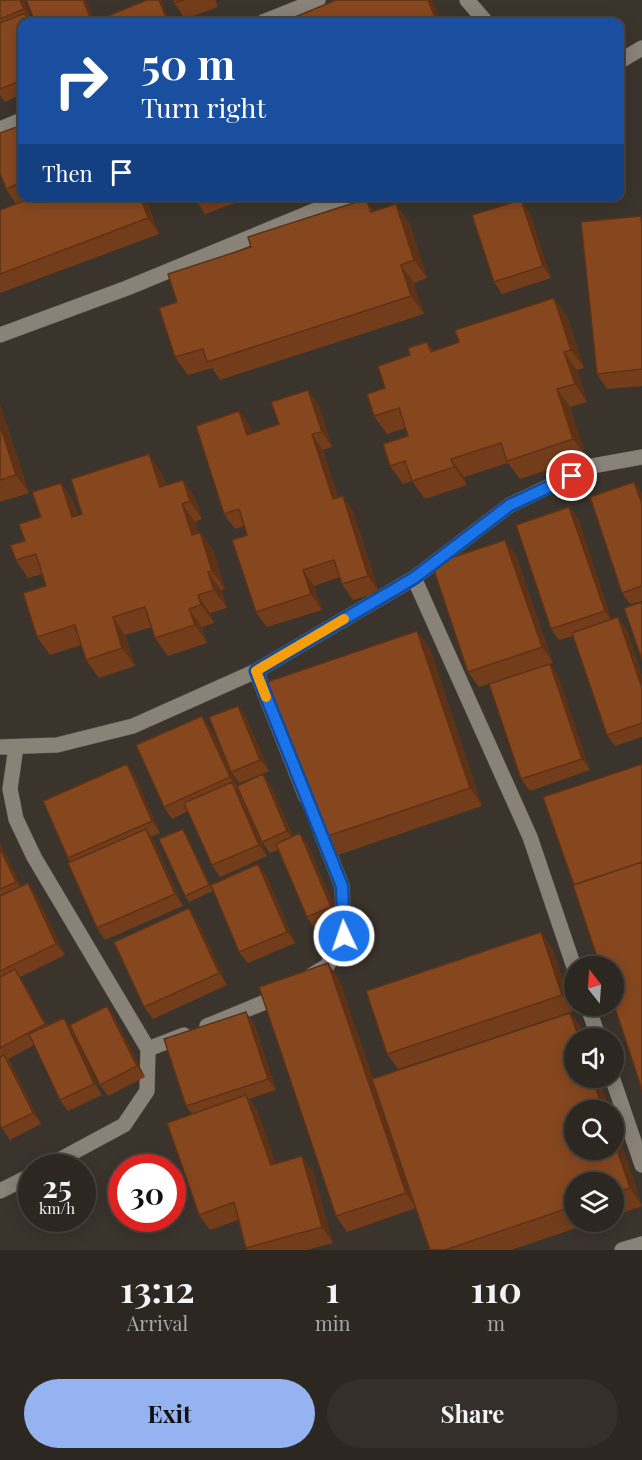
<!DOCTYPE html>
<style>
body{margin:0;font-family:"Playfair Display",serif;background:#342f2a;color:#f1f3f6;height:100vh;display:flex;flex-direction:column;font-size:22px;white-space:nowrap}
*{box-sizing:border-box;margin:0}
p{font-size:20px;color:#a6a5a5}
.icon{flex:none;width:33px;height:33px;fill:none;stroke:currentColor;stroke-width:2;stroke-linecap:round;stroke-linejoin:round}
.map{position:relative;height:1250px;overflow:hidden}
.details{display:flex;flex-direction:column;background:#2c2721;flex:1}
.details>*{flex:none}
.hud{position:absolute;left:18px;top:18px;width:606px;height:183px;border-radius:12px;box-shadow:0 3px 15px #0003,0 0 0 2px #48443f;background:#1a4fa0;color:#fff;overflow:hidden}
.needle{width:39px;rotate:343deg}
.buttons{position:absolute;left:564px;top:956px;display:grid;gap:12px}
.buttons a{display:grid;place-items:center;width:60px;height:60px;border-radius:50%;background:#2c2721;box-shadow:0 3px 15px #0003,0 0 0 2px #48443f;font-size:30px}
.speed{position:absolute;left:18px;top:1154px;display:flex;gap:12px;font-size:30px;font-weight:700;text-align:center}
.speed>*{display:grid;place-content:center;width:78px;height:78px;border-radius:50%;background:#2c2721;box-shadow:0 3px 15px #0003,0 0 0 2px #48443f;line-height:1}
.speed small{font-size:15px;font-weight:400}
.speed .limit{border:9px solid #d22;background:#fff;color:#111}
.pin{position:absolute;display:grid;place-items:center;width:51px;height:51px;color:#fff;margin:-26px;border:3px solid #fff;border-radius:50%;box-shadow:0 2px 6px #0007}
.me{position:absolute;width:66px;margin:-33px;rotate:357deg;stroke-linejoin:round;filter:drop-shadow(0 0 4px #0008)}
.turn{display:flex;align-items:center;gap:21px;height:126px;padding:0 24px;font-size:27px}
.turn .icon{width:78px;height:78px;stroke-width:2.5}
.turn b{display:block;font-size:42px;line-height:51px}
.then{display:flex;align-items:center;height:57px;padding:0 24px;background:#0003;gap:12px;font-size:22px}
.eta{display:flex;justify-content:space-evenly;align-items:center;height:102px;text-align:center}
.eta b{font-size:36px;font-weight:700;line-height:42px}
.primary-button{display:flex;gap:12px;margin-top:auto;padding:12px 24px}
.primary-button a{flex:1;height:69px;border-radius:36px;background:#95b2f1;color:#111;font-size:24px;font-weight:700;line-height:69px;text-align:center}
.primary-button a+a{background:#342f2a;color:#f1f3f6}
.map>svg:first-child{display:block}
.lines{fill:none;stroke-linecap:round;stroke-linejoin:round}
.minor-casing{stroke:#56524b;stroke-width:16}
.minor{stroke:#888278;stroke-width:15}
.wall{fill:#733d1b}
.shaded-wall{fill:#5e3216}
.building{fill:#86471f;stroke:#5e3216;stroke-width:1.5}
.route-casing{stroke:#114b97;stroke-width:15}
.route{stroke:#1a73e8;stroke-width:10}
.slow{stroke:#f59e0b;stroke-width:10}
</style>
<div class="map">
<svg width="642" height="1250" viewBox="0 0 642 1250">
<rect width="100%" height="100%" fill="#3a342c"/>
<g class="lines">
<defs>
<path id="minor" d="M467,0L486,22
M263,22L318,0
M620,61L642,48
M0,129L22,120
M0,335L127,288L350,196
M414,578L530,837L574,967
M256,671L306,797
M0,747L57,745L133,726L256,671L414,578L510,505L592,466L642,457
M16,747L10,789L16,819L34,857L148,1049L147,1091L124,1125L46,1167
M312,975L327,966L344,936L342,886L321,833
M587,1005L599,1038
M207,1026L282,995
M148,1049L184,1035
M612,1077L642,1165
M0,1191L32,1175
M622,1250L642,1244"/>
</defs>
<use href="#minor" class="minor-casing"/>
<use href="#minor" class="minor"/>
</g>
<path class="wall" d="M0,0H24L32,21L22,22V94L5,102L0,95Z
M173,0H215L218,7L185,19L174,3Z
M22,125V196H145L159,234L0,293V210L16,204L6,189Z
M193,196H254L205,214Z
M375,211L409,222L427,278L414,283L424,314L220,380L212,368L188,375L175,357L177,302Z
M529,211L551,278L502,294L494,282Z
M642,217V386L607,389L597,374Z
M567,316L584,368L577,370L587,402L570,407L586,457L520,479L508,463L464,477L467,485L425,499L412,481L403,484L390,466L408,436L406,428L387,434L374,416L385,388L410,355L427,342L433,351Z
M0,404L29,493L0,502Z
M319,405L332,447L323,450L338,497L353,511L379,592L353,600L342,584L340,577L314,586L322,610L267,627L256,612L247,535L244,526L235,529L224,514L239,411L250,427L252,433L279,424Z
M161,472L166,485L183,480L195,498L202,519L195,522L198,533L213,550L225,589L221,590L227,608L210,613L214,623L202,627L207,643L168,656L155,638L152,627L125,635L135,666L99,678L86,660L81,645L50,655L37,637L46,586L42,574L28,578L16,560L25,541L61,483L73,501L78,515L82,514Z
M634,482L642,493V601L630,604L622,593Z
M569,507L578,518L611,619L626,628L642,675V737L615,746L607,735L573,636L559,640L551,629Z
M516,555L553,663L511,677L550,664L558,676L590,770L530,791L521,779L489,684L479,687L468,672Z
M417,631L430,649L482,806L332,857L319,839Z
M238,706L246,717L269,771L239,783L231,772Z
M210,727L237,786H271L293,837L308,845L339,918L315,929L307,917L278,850L270,853L262,842L238,789L237,790L240,794L267,856L220,877L212,865L188,811L172,819L164,807Z
M127,764L135,776L160,833L151,837L154,841L183,906L105,940L97,928L70,862L68,858Z
M183,829L187,835L213,891L189,902L185,896Z
M0,842L21,887L36,895L65,955L20,977L47,1025L64,1018L72,1029L102,1095L68,1111L60,1100L34,1045L8,1059L12,1066L41,1124L10,1140L0,1125Z
M266,875L295,943L248,963L239,952Z
M197,920L227,985L153,1019L144,1007Z
M552,948L573,1011L398,1069L387,1054Z
M339,979L373,1079L570,1013L583,1031L585,1038H574L598,1077L610,1110H574L614,1121L642,1206L614,1216V1182H574V1221H597L511,1250H430L416,1208L347,1232L336,1216Z
M107,1006L115,1018L145,1077L108,1096L100,1085Z
M254,1023L276,1090L249,1099L257,1110L276,1164L313,1171L333,1243L306,1250H248L246,1248L238,1220L210,1230L199,1215L192,1114L186,1106Z"/>
<path class="shaded-wall" d="M20,0H24L32,21L24,9Z
M83,0H86L95,22H92Z
M159,0H161L162,2L170,22H168Z
M428,0H432L442,22H437Z
M140,196H145L159,234L148,218Z
M366,199L379,217L371,212Z
M521,200L529,211L551,278L543,266Z
M396,204L409,222L427,278L414,260Z
M401,265L414,283L424,314L411,296Z
M554,298L567,316L584,368L571,350Z
M564,352L577,370L587,402L575,384Z
M557,389L570,407L586,457L573,439Z
M308,390L319,405L332,447L322,432Z
M0,404L29,493L16,475L0,425Z
M239,411L250,427L258,450L247,435Z
M312,434L323,450L343,514L333,499Z
M149,454L161,472L172,505L160,487Z
M451,459L464,477L467,485L454,467Z
M183,480L195,498L202,519L190,501Z
M634,482L642,493V504Z
M61,483L73,501L84,535L72,517Z
M343,496L353,511L379,592L368,576Z
M182,504L195,522L204,553L192,535Z
M569,507L578,518L613,623L605,611Z
M200,532L213,550L225,589L212,571Z
M505,540L516,555L553,663L542,647Z
M303,570L314,586L322,610L311,594Z
M208,572L221,590L227,608L214,590Z
M198,595L210,613L214,623L201,605Z
M189,609L202,627L207,643L195,625Z
M113,617L125,635L135,666L122,648Z
M618,617L626,628L642,675V688Z
M417,631L430,649L482,806L470,788Z
M550,664L558,676L590,770L582,759Z
M238,706L246,717L269,771L260,760Z
M202,716L210,727L238,789L230,777Z
M127,764L135,776L160,833L152,821Z
M263,774L271,786L295,842L287,831Z
M232,782L240,794L267,856L259,845Z
M146,829L154,841L183,906L175,894Z
M183,829L187,835L213,891L209,885Z
M300,833L308,845L339,918L331,907Z
M0,842L24,893L16,882L0,848Z
M258,864L266,875L295,943L287,932Z
M28,883L36,895L65,955L56,944Z
M189,908L197,920L227,985L219,973Z
M541,932L552,948L573,1011L562,995Z
M328,963L339,979L416,1208L406,1193Z
M15,969L23,981L53,1035L45,1024Z
M107,1006L115,1018L145,1077L137,1066Z
M246,1012L254,1023L276,1090L268,1079Z
M570,1013L583,1031L585,1038H579Z
M64,1018L72,1029L102,1095L94,1084Z
M4,1055L12,1066L41,1124L33,1113Z
M592,1077H598L610,1110H603Z
M246,1095L257,1110L282,1180L271,1165Z
M614,1121L642,1206L630,1188L614,1141Z
M302,1156L313,1171L333,1243L322,1227Z"/>
<path class="building" d="M0,0H20L24,9L0,19Z
M26,0H83L92,22H35Z
M147,0H159L168,22H108L105,17Z
M173,0H184L174,3Z
M336,0H428L437,22H283Z
M25,13L29,22H22V80L0,89V23Z
M22,125V182L6,189L0,173V133Z
M36,196H140L148,218L0,274V210Z
M366,199L371,212L396,204L414,260L401,265L411,296L207,362L203,349L175,357L159,308L177,302L168,274L251,247L248,237Z
M521,200L543,266L494,282L472,215Z
M641,216L642,227V369L597,374L581,222Z
M554,298L571,350L564,352L575,384L557,389L573,439L507,461L501,443L451,459L454,467L412,481L405,461L390,466L383,444L408,436L399,408L374,416L367,394L385,388L378,366L410,355L408,348L427,342L431,352L459,342L455,330Z
M308,390L322,432L312,434L333,499L343,496L368,576L342,584L334,560L303,570L311,594L256,612L232,540L247,535L239,509L224,514L196,426L239,411L247,435L279,424L271,402Z
M0,425L16,475L0,480Z
M149,454L160,487L183,480L190,501L182,504L192,535L200,532L212,571L208,572L214,590L198,595L201,605L189,609L195,625L155,638L145,607L113,617L122,648L86,660L75,625L37,637L23,593L46,586L36,554L16,560L10,545L25,541L19,524L41,517L32,492L61,483L72,517L82,514L71,479Z
M634,482L642,504V586L622,593L590,497Z
M569,507L605,611L551,629L516,525Z
M505,540L542,647L468,672L432,564Z
M642,602V660L624,608Z
M618,617L642,688V723L607,735L572,633Z
M417,631L470,788L319,839L267,682Z
M550,664L582,759L521,779L489,684Z
M238,706L260,760L231,772L209,717Z
M202,716L230,777L164,807L136,745Z
M127,764L152,821L68,858L43,801Z
M642,764V862L574,885L543,797Z
M263,774L287,831L262,842L237,786Z
M232,782L259,845L212,865L184,803Z
M146,829L175,894L97,928L68,863Z
M183,829L209,885L185,896L159,839Z
M300,833L331,907L307,917L276,844Z
M0,848L16,882L0,889Z
M642,862V1090L614,1005V966H600L573,885Z
M258,864L287,932L239,952L211,885Z
M28,883L56,944L0,971V896Z
M189,908L219,973L144,1007L114,942Z
M541,932L562,995L387,1054L366,991Z
M328,963L406,1193L336,1216L259,987Z
M15,969L45,1024L0,1048V977Z
M107,1006L137,1066L100,1085L70,1025Z
M246,1012L268,1079L186,1106L164,1039Z
M570,1013L579,1038H574V1077H592L603,1110H574V1149H614V1141L630,1188L614,1193V1182H574V1206L445,1250H430L372,1079Z
M64,1018L94,1084L60,1100L29,1034Z
M4,1055L33,1113L2,1128L0,1125V1057Z
M246,1095L271,1165L302,1156L322,1227L246,1248L234,1202L199,1215L167,1123Z"/>
<g class="lines">
<defs>
<path id="route" d="M344,936L342,886L256,671L414,578L510,505L572,476"/>
</defs>
<use href="#route" class="route-casing"/>
<use href="#route" class="route"/>
<path class="slow" d="M266,697L256,671L344,619"/>
</g>
</svg>
<div class="buttons">
<a><svg class="needle" viewBox="-14 -14 28 28"><path d="M0-13l5 13h-10z" fill="#e53935"/><path d="M0 13l5-13h-10z" fill="#a6a5a5"/></svg></a>
<a><svg class="icon" aria-label="sound" viewBox="0 0 24 24"><path d="M4 9h4l5-4v14l-5-4H4zM17 9q2 3 0 6"/></svg></a>
<a><svg class="icon" aria-label="search" viewBox="0 0 24 24"><circle cx="10" cy="10" r="6"/><path d="M15 15l6 6"/></svg></a>
<a><svg class="icon" aria-label="layers" viewBox="0 0 24 24"><path d="M12 4l9 5-9 5-9-5zM3 14l9 5 9-5"/></svg></a>
</div>
<div class="speed"><div>25<small>km/h</small></div><div class="limit">30</div></div>
<div class="pin" style="left:572px;top:476px;background:#d93025"><svg class="icon" aria-label="arrive" viewBox="0 0 24 24"><path d="M6 21V4h12l-3 4 3 4H6"/></svg></div>
<svg class="me" style="left:344px;top:936px" viewBox="-20 -20 40 40"><circle r="17" fill="#1a73e8" stroke="#fff" stroke-width="3"/><path d="M0-11L8 9 0 5-8 9z" fill="#fff"/></svg>
<div class="hud">
<div class="turn"><svg class="icon" aria-label="right" viewBox="0 0 24 24"><path d="M7 20v-9h11M14 6l5 5-5 5"/></svg><div><b>50 m</b>Turn right</div></div>
<div class="then">Then<svg class="icon" aria-label="arrive" viewBox="0 0 24 24"><path d="M6 21V4h12l-3 4 3 4H6"/></svg></div>
</div>
</div>
<section class="details">
<div class="eta">
<div><b>13:12</b><p>Arrival</p></div>
<div><b>1</b><p>min</p></div>
<div><b>110</b><p>m</p></div>
</div>
<div class="primary-button"><a>Exit</a><a>Share</a></div>
</section>
